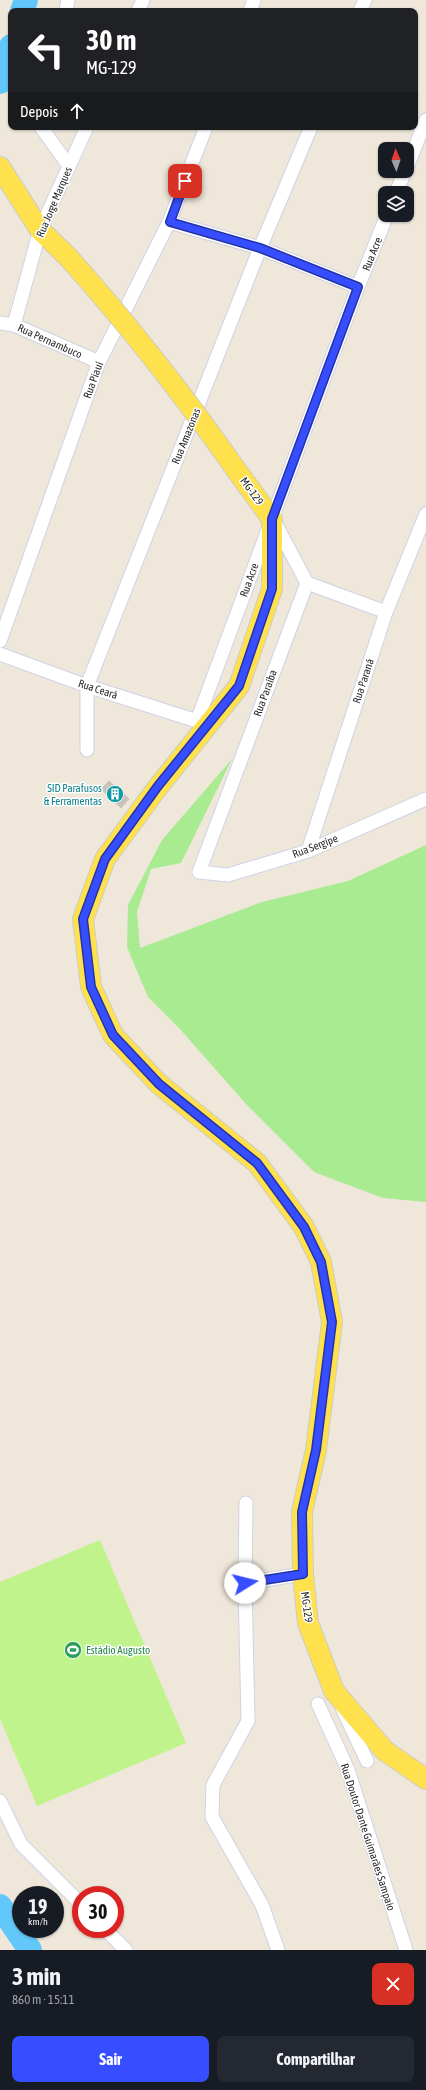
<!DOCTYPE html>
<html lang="pt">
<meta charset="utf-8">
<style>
body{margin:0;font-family:"Asap Condensed",sans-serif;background:#242831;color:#f1f3f6;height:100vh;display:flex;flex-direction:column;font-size:15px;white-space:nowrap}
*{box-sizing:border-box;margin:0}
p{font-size:13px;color:#9ea1a6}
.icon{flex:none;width:22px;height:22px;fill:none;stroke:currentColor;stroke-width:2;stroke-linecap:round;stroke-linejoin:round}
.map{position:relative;height:1950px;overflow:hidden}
.drawer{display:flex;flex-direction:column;background:#171b24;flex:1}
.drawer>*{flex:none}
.top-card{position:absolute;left:8px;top:8px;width:410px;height:122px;border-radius:8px;box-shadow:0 1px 3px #0004;background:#202124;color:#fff;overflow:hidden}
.needle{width:26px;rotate:358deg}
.fabs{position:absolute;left:378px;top:142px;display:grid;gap:8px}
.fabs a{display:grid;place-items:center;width:36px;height:36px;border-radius:8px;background:#171b24;box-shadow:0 1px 3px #0004;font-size:20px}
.speed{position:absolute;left:12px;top:1886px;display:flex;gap:8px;font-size:20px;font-weight:700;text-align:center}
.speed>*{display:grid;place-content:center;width:52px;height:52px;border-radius:50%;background:#171b24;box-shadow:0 1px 3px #0004;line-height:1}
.speed small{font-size:10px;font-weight:400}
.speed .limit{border:6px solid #d22;background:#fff;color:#111}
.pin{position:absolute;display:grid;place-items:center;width:34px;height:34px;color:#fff;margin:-17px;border-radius:8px;box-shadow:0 2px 6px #0006}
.me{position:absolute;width:44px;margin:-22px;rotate:81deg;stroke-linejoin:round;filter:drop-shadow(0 0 3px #0008)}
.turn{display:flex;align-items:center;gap:14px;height:84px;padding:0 12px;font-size:18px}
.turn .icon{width:52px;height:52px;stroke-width:2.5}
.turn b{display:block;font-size:28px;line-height:34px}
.then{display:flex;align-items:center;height:38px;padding:0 12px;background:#0003;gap:8px;font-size:15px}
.round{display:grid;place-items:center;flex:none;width:42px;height:42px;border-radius:8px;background:#242831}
.headline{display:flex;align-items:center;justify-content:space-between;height:68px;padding:0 12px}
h1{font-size:24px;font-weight:700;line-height:30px}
.primary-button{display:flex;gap:8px;margin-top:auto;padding:8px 12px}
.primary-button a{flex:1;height:46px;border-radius:8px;background:#364eff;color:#fff;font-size:16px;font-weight:700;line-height:46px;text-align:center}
.primary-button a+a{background:#242831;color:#f1f3f6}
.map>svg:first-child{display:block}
.green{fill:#a9eb91}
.pitch{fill:#c0f38b}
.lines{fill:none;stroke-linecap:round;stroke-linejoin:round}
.river{stroke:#62c8fc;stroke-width:24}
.building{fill:#c9c4ba;stroke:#c9c3b4}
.street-casing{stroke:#d0d2e5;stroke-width:15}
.primary-casing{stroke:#ccc;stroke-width:22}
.street{stroke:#fff;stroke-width:13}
.primary{stroke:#ffe14e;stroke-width:20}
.primary-bridge-casing{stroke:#ccc;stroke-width:22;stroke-linecap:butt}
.primary-bridge{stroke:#ffe14e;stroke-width:20}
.route-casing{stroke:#2333a6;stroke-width:10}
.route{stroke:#364eff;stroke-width:7}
.labels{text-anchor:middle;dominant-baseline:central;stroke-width:3;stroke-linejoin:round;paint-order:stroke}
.street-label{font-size:11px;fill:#2a2a2a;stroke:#fff}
.culture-label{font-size:11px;fill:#0d838f;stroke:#fff;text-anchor:end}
.leisure-label{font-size:11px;fill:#27864d;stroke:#fff;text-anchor:start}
</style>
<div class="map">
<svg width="426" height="1950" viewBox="0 0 426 1950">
<rect width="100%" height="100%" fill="#eee7da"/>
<path class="green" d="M232,759L181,863L151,869L137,912L140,948L262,902L348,881L426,845V1202L383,1198L314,1172L246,1104L179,1028L148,997L127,947L128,905L162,840Z"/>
<path class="pitch" d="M100,1540L186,1743L37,1806L0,1719V1582Z"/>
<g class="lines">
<path class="river" d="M22,11L26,0
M0,82L11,46
M0,1906L30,1950"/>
</g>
<path class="building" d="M109,781L129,799L121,808L101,789Z"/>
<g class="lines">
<defs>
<path id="street" d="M66,11L68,0
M138,11L143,0
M250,11L254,0
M360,11L365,0
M41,127L69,166
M407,167L426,120
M396,193L405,171
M169,222L260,248L358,287
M0,323L14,325L99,362
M14,325L40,230L87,127
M274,521L307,583L199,872L228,875L308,851L426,799
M307,583L386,612
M0,641L99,362L169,222L206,127
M0,654L87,686L197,721L358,287L387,215
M87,750V686L260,248L311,127
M308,851L386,612L426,514
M246,1503L245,1583L248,1721L213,1785L212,1817L262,1905L278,1950
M245,1583L303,1574
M318,1704L348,1770L406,1950
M343,1710L367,1761
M0,1801L21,1844L81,1904
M105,1929L126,1950"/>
<path id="primary" d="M0,167L40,230L68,257
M237,471L272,519V589L239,686L158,787L105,859L83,919L91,987L113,1035L159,1084L257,1163L304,1227L321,1262L332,1322L316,1450L302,1512L303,1574L308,1623L334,1691L385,1751L426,1779"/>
</defs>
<use href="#street" class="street-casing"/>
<use href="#primary" class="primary-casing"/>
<use href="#street" class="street"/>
<use href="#primary" class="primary"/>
<defs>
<path id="primary-bridge" d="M68,257C129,325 185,397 237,471"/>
</defs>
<use href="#primary-bridge" class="primary-bridge-casing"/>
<use href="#primary-bridge" class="primary-bridge"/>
</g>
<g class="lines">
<defs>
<path id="route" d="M185,181L170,222L260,248L358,287L272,519V589L239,686L158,786L105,859L83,919L91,987L113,1035L159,1084L257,1163L304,1227L321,1262L332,1322L316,1450L302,1512L303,1574L245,1583"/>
</defs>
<use href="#route" class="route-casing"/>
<use href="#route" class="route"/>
</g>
<defs>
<symbol id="building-disc" viewBox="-11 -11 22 22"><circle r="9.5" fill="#0f9aa8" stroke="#fff"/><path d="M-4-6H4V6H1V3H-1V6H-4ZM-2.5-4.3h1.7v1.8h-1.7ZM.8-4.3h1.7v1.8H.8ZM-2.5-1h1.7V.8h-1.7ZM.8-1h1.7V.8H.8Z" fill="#fff"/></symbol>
<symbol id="stadium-disc" viewBox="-11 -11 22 22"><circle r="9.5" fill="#2e9e5b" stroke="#fff"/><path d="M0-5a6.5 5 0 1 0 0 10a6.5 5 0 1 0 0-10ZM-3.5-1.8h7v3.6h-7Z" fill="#fff"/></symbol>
</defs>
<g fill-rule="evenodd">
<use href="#building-disc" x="105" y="784" width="20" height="20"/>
<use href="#stadium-disc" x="63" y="1640" width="20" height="20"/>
</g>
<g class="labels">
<g class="street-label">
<text transform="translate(54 202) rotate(-67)">Rua Jorge Marques</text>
<text transform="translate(372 254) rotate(-68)">Rua Acre</text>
<text transform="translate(50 341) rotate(24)">Rua Pernambuco</text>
<text transform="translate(93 380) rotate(-70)">Rua Piauí</text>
<text transform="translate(186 436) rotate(-68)">Rua Amazonas</text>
<text transform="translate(252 491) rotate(54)">MG-129</text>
<text transform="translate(249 580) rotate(-70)">Rua Acre</text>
<text transform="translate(363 681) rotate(-72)">Rua Paraná</text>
<text transform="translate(98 689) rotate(18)">Rua Ceará</text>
<text transform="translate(265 693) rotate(-70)">Rua Paraíba</text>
<text transform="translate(315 846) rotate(-21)">Rua Sergipe</text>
<text transform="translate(307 1607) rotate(82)">MG-129</text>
<text transform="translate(368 1837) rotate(72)">Rua Doutor Dante Guimarães Sampaio</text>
</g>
<g class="culture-label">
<text x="102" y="788">SID Parafusos<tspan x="102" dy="13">&amp; Ferramentas</tspan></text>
</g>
<g class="leisure-label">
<text x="86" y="1650">Estádio Augusto</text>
</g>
</g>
</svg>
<div class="fabs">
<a><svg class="needle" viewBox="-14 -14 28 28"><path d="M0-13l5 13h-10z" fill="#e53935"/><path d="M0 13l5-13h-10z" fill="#9ea1a6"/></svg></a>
<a><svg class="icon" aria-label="layers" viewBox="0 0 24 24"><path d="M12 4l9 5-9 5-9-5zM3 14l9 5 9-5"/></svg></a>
</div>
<div class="speed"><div>19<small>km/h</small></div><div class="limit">30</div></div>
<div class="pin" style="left:185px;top:181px;background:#d93025"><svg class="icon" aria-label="arrive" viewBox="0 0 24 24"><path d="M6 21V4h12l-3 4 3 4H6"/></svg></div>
<svg class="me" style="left:245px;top:1583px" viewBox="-20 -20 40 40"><circle r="19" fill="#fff"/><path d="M0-13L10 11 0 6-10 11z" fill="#364eff"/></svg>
<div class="top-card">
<div class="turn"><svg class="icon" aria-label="left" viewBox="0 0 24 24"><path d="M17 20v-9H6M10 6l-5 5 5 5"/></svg><div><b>30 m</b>MG-129</div></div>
<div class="then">Depois<svg class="icon" aria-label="ahead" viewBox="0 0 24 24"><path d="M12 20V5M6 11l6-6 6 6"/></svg></div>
</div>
</div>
<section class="drawer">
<div class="headline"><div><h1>3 min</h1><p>860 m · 15:11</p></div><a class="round" style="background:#d93025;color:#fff"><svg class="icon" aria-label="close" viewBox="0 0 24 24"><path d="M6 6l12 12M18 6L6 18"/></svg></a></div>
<div class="primary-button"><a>Sair</a><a>Compartilhar</a></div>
</section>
